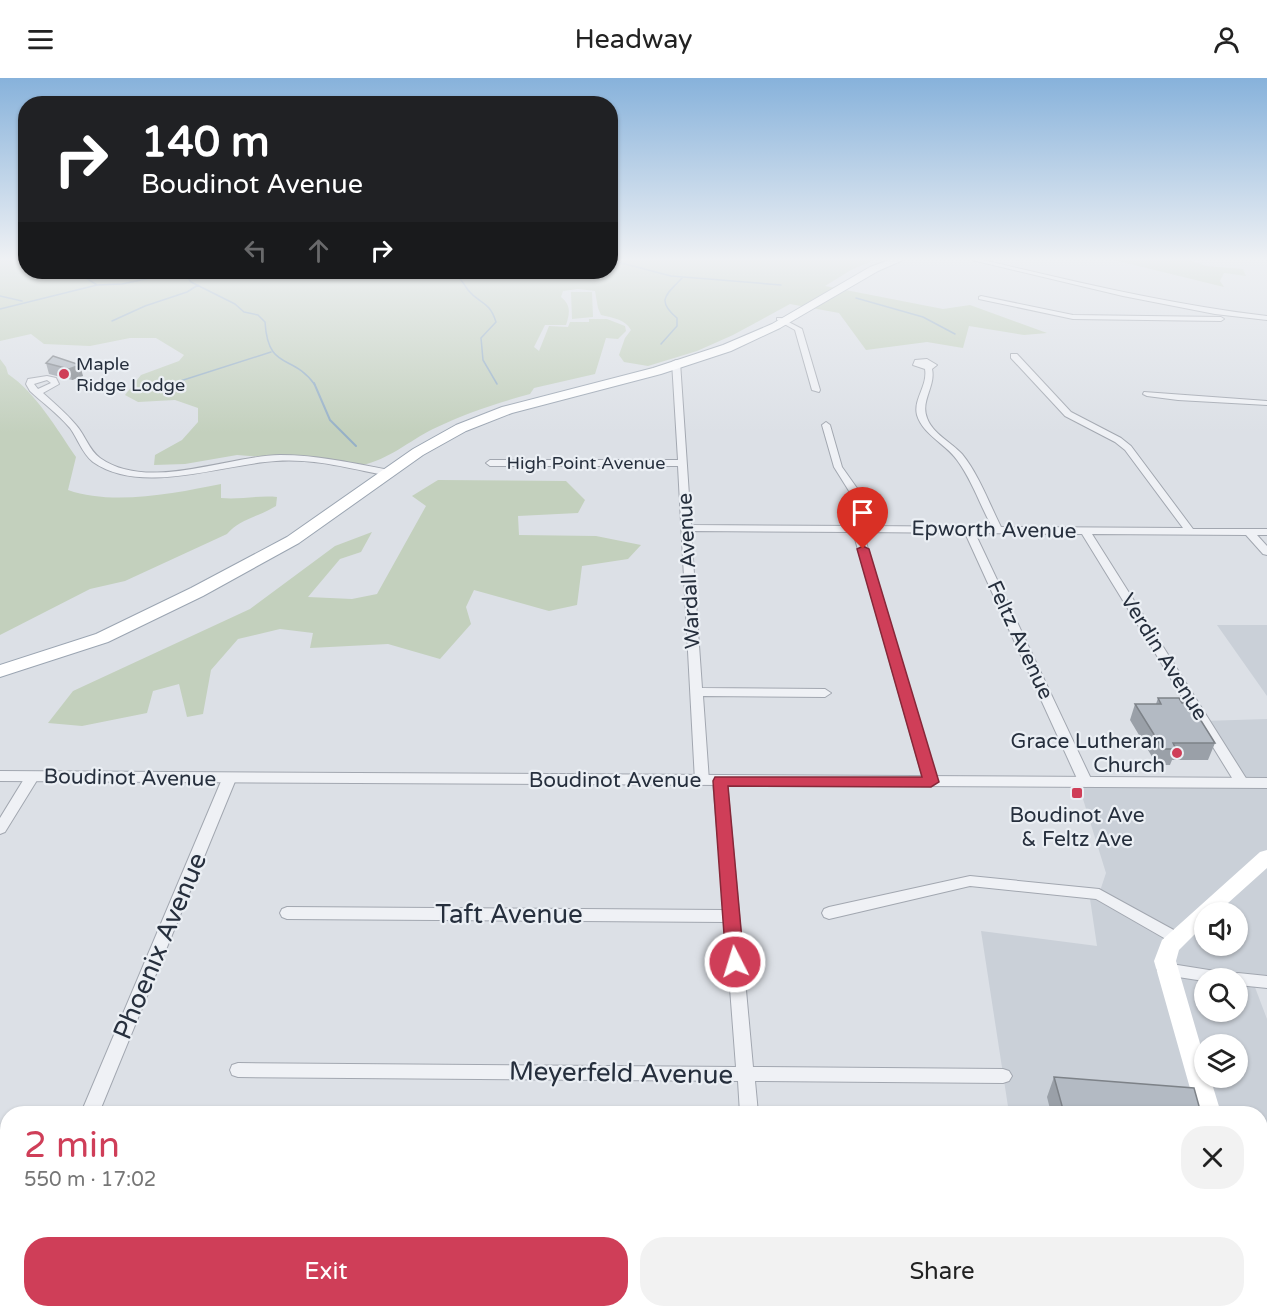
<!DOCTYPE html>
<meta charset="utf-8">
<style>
body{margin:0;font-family:"Varela Round",sans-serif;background:#f2f2f2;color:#222;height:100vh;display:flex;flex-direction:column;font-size:22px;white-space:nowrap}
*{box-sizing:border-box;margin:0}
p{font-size:20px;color:#767676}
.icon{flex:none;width:33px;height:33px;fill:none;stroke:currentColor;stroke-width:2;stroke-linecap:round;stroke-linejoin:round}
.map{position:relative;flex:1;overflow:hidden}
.sheet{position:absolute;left:0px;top:1028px;width:1268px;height:212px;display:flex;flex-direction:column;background:#fff;border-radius:24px 24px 0 0;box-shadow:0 2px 4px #0004}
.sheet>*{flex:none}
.banner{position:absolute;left:18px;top:18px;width:600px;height:183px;border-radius:24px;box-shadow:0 2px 4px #0004;background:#202124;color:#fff;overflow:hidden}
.controls{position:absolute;left:1194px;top:824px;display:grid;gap:12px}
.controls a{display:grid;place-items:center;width:54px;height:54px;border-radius:50%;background:#fff;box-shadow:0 2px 4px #0004;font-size:30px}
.pin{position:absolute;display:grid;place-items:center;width:51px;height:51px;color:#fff;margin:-62px -26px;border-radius:50% 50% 50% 0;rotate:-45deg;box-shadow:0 0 6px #0007}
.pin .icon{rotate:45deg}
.me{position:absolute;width:66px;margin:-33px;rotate:355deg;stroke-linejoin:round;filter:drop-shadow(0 0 4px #0008)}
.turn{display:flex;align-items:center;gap:21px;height:126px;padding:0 24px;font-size:27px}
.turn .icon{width:78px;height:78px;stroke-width:2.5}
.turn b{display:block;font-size:42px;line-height:51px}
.lanes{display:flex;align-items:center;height:57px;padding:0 24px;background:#0003;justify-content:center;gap:30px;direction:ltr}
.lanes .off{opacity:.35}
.round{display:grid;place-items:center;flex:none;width:63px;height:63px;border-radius:24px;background:#f2f2f2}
.headline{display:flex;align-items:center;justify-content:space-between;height:102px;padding:0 24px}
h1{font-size:36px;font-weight:600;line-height:45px;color:#cf3e58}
.button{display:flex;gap:12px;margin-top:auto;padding:12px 24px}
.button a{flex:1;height:69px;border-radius:24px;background:#cf3e58;color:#fff;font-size:24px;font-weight:600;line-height:69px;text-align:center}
.button a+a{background:#f2f2f2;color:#222}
header{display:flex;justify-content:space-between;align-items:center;height:78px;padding:0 24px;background:#fff;font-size:27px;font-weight:600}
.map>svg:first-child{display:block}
.built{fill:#cad0d8;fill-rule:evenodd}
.green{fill:#c3d0bd}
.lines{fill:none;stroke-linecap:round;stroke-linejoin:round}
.stream-far1{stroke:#96b0c7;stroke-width:1.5}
.stream{stroke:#96b0c7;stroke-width:2}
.minor-casing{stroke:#a2a7b0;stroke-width:2}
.tertiary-casing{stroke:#a2a7b0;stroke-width:2}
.primary-casing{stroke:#9ba5b2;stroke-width:2}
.minor{fill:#eff1f5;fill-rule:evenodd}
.tertiary{fill:#eff1f5;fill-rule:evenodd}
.secondary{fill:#fff;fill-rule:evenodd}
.primary{fill:#fff;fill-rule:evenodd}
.wall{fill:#9aa0a8}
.shaded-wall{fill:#7d8288}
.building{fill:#b3bac3;stroke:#7d8288;stroke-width:1.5}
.route{fill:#cf3e58;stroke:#872839;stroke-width:1.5}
.poi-dot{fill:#cf3e58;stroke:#ebeff4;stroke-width:2}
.labels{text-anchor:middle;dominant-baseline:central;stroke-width:4.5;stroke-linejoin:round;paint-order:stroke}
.far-poi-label{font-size:18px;fill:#262f3d;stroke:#ebeff4;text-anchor:start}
.far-street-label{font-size:18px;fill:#262f3d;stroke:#ebeff4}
.street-label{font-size:21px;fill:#262f3d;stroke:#ebeff4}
.poi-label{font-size:21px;fill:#262f3d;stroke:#ebeff4;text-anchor:end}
.near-street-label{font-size:26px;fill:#262f3d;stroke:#ebeff4}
</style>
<header><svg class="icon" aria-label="menu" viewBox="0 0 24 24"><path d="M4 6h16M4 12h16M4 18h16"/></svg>Headway<svg class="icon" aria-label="person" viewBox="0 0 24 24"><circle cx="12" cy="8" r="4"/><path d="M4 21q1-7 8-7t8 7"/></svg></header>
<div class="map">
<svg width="1267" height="1238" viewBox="0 0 1267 1238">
<rect width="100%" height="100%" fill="#dce0e6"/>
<path class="built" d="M1217,547H1267V618Z
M1267,641V904H1253L1267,941V1238H995L941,1236L940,1232H1260V1035H1009L981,853L1097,868L1089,814L1099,816L1106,795L1078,705H1242L1203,643ZM1204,834H1238V867H1204ZM1204,900H1238V933H1204ZM1204,966H1238V999H1204Z"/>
<path class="green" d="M0,182H25L26,194H610L611,182H874L851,192L825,208L943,231L970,227L1047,255L1024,257L969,248L963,270L927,264L866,272L839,235L790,226L733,257L697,273L648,288L624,284L619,277L625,260L631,252C625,241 613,240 601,237L598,230L595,213L578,211L563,213L561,219C571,227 570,235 566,247H545L534,269L539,273L549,248L568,249L570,244H589V241H607L625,248L626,253L618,261L606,260L595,296L534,310L530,316C497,325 464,336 433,351C409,363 388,382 362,387L237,377L185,386L154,387L155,377L182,362L198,344V330L175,322L138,324L125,317L141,297L179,283L184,277L156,260H130L90,268L44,266L31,256L0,263Z
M1114,182H1190L1206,188L1243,191L1246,198L1224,195L1220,203L1224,209Z
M571,214H592L593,239L572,241Z
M0,281L6,289L8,296C37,316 56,350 76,379L68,412C113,428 176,415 221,406V420C240,422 258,417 277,419L276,428C258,439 240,441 227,456L125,503L90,511L0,557Z
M438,402L566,403L585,422L578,435L518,438L519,457L596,458L641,467L628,481L582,488L577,527L549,533L474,512L466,529L471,546L440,581L388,566L310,570L313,555L280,551L238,561L211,592L203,636L187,639L179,606L153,613L147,635L82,648L48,645L73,613L250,531L335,468L372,454L361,474L340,481L308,519L352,521L377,516L426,428L412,418Z"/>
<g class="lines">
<path class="stream-far1" d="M610,182L671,198L781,207
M77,194L97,207
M136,194L145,197
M183,194L191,204L235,226L244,234L258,237L265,244C268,294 293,275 315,307
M453,194C463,202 462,204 468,212C480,227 489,222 496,244L481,260L483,282L497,306
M0,218L22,223
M856,220L923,239L955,256
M0,231L97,207L122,206L179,194
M112,243L145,228L187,214L198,207
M661,266L677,248V240C655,222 667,216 683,199
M174,305L271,274"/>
<path class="stream" d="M314,305L330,342L356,368"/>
<defs>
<path id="minor" d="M972,182H983C1077,204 1171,227 1267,238V242L1215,236L1123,218Z
M981,218L1073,237L1221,239L1224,241L1221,243L1073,241L979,221V219Z
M777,240H781L802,251L820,312L819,314L812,312L795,252L777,242Z
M1011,276H1017L1071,334L1121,360L1131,368L1193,451H1267V457H1257L1267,468V477L1263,476L1246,457L1092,456L1249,705L1247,708H1237L1082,456L975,455L1093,705L1086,709L1079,705L965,455L863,454L938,704L931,708L924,704L853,454L691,453L702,610L825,611L831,615L825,619L703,618L709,703L702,707L697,706L695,703L678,388H490L486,385L490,382H678L672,284L676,282L680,284L691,447L859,448L849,413L834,389L822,347L826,344L830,347L842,389L859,413L869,448L992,449C980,427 972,402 957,382C946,366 923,357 917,337C913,321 928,308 925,291L913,287L915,282L927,281L937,287L932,291C936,308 920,323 927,340C933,356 951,364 962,376C979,397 989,425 1001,449L1183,450L1125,372L1115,364L1065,338L1011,280Z
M47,298L56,300L59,306L43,315C54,325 66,335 76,347C85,357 89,372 100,380C148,414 226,378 280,377C317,377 353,385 389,392L394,395L389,398C352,391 314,380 276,383C223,386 141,418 93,384C82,375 78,361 70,350C58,336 43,325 30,313L26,306L28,301ZM47,302L51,305L38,311L34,306Z
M1144,314L1267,323V327L1178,322L1147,318L1143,316Z
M32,695L39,699L5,754L0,756V740L27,696Z
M229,697L236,701L99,1035H81L222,701Z
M720,699L727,703L753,989L1003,991L1009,993L1012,998L1009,1003L1003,1005L755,1003L758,1035H740L738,1003L238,999L232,997L230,992L232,987L238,985L736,989L725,844L287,841L282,839L280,835L282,831L287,829L724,832L713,703Z
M970,798L1099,811L1181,856L1184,860L1181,864L1176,866L1171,864L1096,821L970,808L829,841L824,839L822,835L824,831L829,829Z
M1165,885L1234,896L1238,895L1267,898V910L1238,907V900H1204V903L1165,897L1159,895L1157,891L1159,887Z
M1260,1106L1267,1107V1125L1260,1124Z
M93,1232H113L111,1238H91Z
M413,1232H433L432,1238H412Z"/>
<path id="tertiary" d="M0,693L1267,700V710L0,703Z"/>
<path id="primary" d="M889,182H903L878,193L780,250L731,273L661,296L512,335L466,353L423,377L299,465L203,518L108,564L0,599V587L96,556L191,510L287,459L413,371L456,347L502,329L653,290L723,267L772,246L870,189Z"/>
</defs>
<use href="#minor" class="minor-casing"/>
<use href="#tertiary" class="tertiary-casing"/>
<use href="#primary" class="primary-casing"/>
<use href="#minor" class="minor"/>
<use href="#tertiary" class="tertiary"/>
<path class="secondary" d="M1267,772V790L1218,834H1204V847L1179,872L1176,883L1204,979V999H1210L1221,1035H1197L1154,883L1162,862L1260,774Z
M1260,1192L1267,1195V1238H1257L1254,1232H1260Z
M0,1208H8V1232H18L0,1236Z
M633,1232H1092L1095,1238H636Z"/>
<use href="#primary" class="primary"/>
</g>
<path class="wall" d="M53,278L83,298L72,302L49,296L46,285Z
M1158,620L1182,625L1215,665L1208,682H1172L1170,687H1157L1130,642L1135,626H1156Z
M1054,999L1197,1032L1200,1035H1051L1047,1019Z"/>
<path class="shaded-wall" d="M80,287L83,298L72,302L69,291Z"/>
<path class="building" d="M53,278L80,287L69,291L46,285Z
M1158,620H1179L1182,625H1190L1215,665H1173L1176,671H1163L1135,626H1161Z
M1054,999L1194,1010L1199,1028L1195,1031L1200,1035H1064Z"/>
<linearGradient id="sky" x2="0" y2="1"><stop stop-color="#87b2db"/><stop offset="0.51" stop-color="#eff1f4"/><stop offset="1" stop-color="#eff1f4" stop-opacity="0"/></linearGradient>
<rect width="1267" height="355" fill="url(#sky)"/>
<path class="route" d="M863,468L869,471L939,704L931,709L728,708L744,884L742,888L735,890L729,888L726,884L713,703L715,699H922L857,471Z"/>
<g class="poi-dot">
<circle cx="64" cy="296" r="6"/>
<circle cx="1177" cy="675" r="6"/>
<rect x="1071" y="709" width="12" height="12" rx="3"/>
</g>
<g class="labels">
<g class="far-poi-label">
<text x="76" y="286">Maple<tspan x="76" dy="21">Ridge Lodge</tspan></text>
</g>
<g class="far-street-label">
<text x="586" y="385">High Point Avenue</text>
</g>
<g class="street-label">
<text transform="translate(994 452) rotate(1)">Epworth Avenue</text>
<text transform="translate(689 493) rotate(-93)">Wardall Avenue</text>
<text transform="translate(1020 562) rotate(65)">Feltz Avenue</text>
<text transform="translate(1164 579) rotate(58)">Verdin Avenue</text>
<text transform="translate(130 700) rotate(1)">Boudinot Avenue</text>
<text x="615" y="702">Boudinot Avenue</text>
</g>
<g class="poi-label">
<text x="1165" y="663">Grace Lutheran<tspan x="1165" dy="24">Church</tspan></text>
<text x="1077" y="737" text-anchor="middle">Boudinot Ave<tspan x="1077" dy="24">&amp; Feltz Ave</tspan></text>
</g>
<g class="near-street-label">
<text x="509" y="836">Taft Avenue</text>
<text transform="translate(160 868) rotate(-67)">Phoenix Avenue</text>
<text transform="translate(621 995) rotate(1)">Meyerfeld Avenue</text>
</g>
</g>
</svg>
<div class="controls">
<a><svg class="icon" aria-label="sound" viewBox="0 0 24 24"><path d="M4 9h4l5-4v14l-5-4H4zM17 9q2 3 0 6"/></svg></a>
<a><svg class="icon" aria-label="search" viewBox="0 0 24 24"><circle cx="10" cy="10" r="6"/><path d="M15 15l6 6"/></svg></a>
<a><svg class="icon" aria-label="layers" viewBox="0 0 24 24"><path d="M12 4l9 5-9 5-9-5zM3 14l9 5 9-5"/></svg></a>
</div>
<div class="pin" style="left:863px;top:471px;background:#d93025"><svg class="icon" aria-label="arrive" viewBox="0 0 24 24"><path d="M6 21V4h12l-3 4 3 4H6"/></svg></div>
<svg class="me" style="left:735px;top:884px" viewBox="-20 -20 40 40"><circle r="17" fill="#cf3e58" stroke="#fff" stroke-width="3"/><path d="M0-11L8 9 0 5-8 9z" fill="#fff"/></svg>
<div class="banner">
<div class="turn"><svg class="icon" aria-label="right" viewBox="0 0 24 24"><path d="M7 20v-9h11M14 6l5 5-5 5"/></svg><div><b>140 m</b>Boudinot Avenue</div></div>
<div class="lanes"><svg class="icon off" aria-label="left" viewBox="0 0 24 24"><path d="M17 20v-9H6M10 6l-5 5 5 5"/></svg><svg class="icon off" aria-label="ahead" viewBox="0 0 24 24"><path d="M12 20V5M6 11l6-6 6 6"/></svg><svg class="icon" aria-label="right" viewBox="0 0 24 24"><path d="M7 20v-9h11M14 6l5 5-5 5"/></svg></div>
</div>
<section class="sheet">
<div class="headline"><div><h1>2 min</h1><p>550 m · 17:02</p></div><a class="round"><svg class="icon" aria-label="close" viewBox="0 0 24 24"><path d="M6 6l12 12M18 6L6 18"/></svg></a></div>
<div class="button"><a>Exit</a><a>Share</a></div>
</section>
</div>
